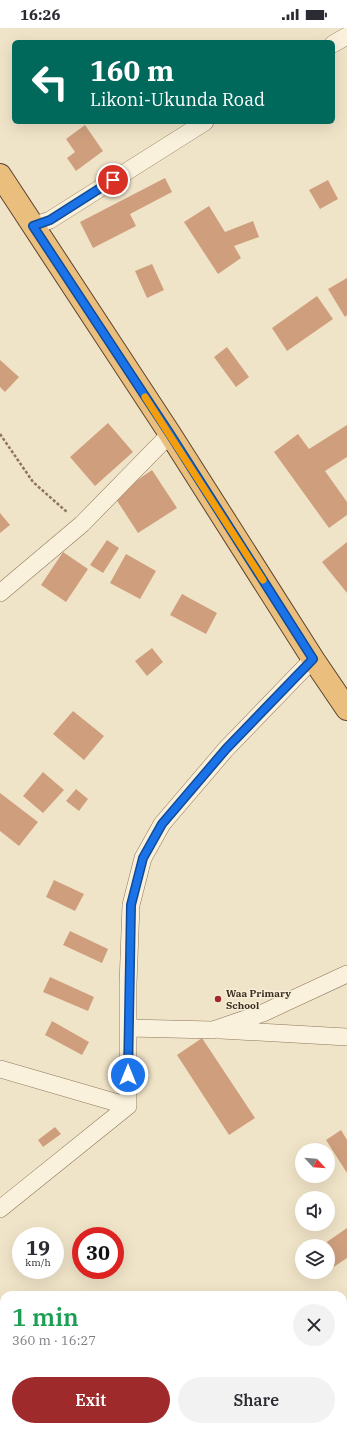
<!DOCTYPE html>
<meta charset="utf-8">
<style>
body{margin:0;font-family:"IBM Plex Serif",serif;background:#f2f2f3;color:#2b2b33;height:100vh;display:flex;flex-direction:column;font-size:15px;white-space:nowrap}
*{box-sizing:border-box;margin:0}
p{font-size:13px;color:#7c7c81}
.icon{flex:none;width:22px;height:22px;fill:none;stroke:currentColor;stroke-width:2;stroke-linecap:round;stroke-linejoin:round}
.map{position:relative;flex:1;overflow:hidden}
.details{position:absolute;left:0px;top:1263px;width:347px;height:140px;display:flex;flex-direction:column;background:#fff;border-radius:12px 12px 0 0;box-shadow:0 4px 16px #0002}
.details>*{flex:none}
.banner{position:absolute;left:12px;top:12px;width:323px;height:84px;border-radius:6px;box-shadow:0 4px 16px #0002;background:#00695c;color:#fff;overflow:hidden}
.needle{width:26px;rotate:116deg}
.buttons{position:absolute;left:295px;top:1115px;display:grid;gap:8px}
.buttons a{display:grid;place-items:center;width:40px;height:40px;border-radius:50%;background:#fff;box-shadow:0 4px 16px #0002;font-size:20px}
.speed{position:absolute;left:12px;top:1199px;display:flex;gap:8px;font-size:20px;font-weight:700;text-align:center}
.speed>*{display:grid;place-content:center;width:52px;height:52px;border-radius:50%;background:#fff;box-shadow:0 4px 16px #0002;line-height:1}
.speed small{font-size:10px;font-weight:400}
.speed .limit{border:6px solid #d22;background:#fff;color:#111}
.pin{position:absolute;display:grid;place-items:center;width:34px;height:34px;color:#fff;margin:-17px;border:2px solid #fff;border-radius:50%;box-shadow:0 1px 4px #0007}
.me{position:absolute;width:44px;margin:-22px;rotate:0deg;stroke-linejoin:round;filter:drop-shadow(0 0 3px #0008)}
.turn{display:flex;align-items:center;gap:14px;height:84px;padding:0 12px;font-size:18px}
.turn .icon{width:52px;height:52px;stroke-width:2.5}
.turn b{display:block;font-size:28px;line-height:34px}
.round{display:grid;place-items:center;flex:none;width:42px;height:42px;border-radius:21px;background:#f2f2f3}
.headline{display:flex;align-items:center;justify-content:space-between;height:68px;padding:0 12px}
h1{font-size:24px;font-weight:600;line-height:30px;color:#1e9e55}
.primary-button{display:flex;gap:8px;margin-top:auto;padding:8px 12px}
.primary-button a{flex:1;height:46px;border-radius:24px;background:#9e2a2b;color:#fff;font-size:16px;font-weight:600;line-height:46px;text-align:center}
.primary-button a+a{background:#f2f2f3;color:#2b2b33}
.status{display:flex;justify-content:space-between;align-items:center;height:28px;padding:0 20px;background:#fff;direction:ltr}
.status svg{height:11px;fill:currentColor}
.map>svg:first-child{display:block}
.building{fill:#cf9f7d}
.lines{fill:none;stroke-linecap:round;stroke-linejoin:round}
.minor-casing{stroke:#8d765c;stroke-width:18}
.trunk-casing{stroke:#5b4430;stroke-width:24}
.path{stroke:#8d765c;stroke-width:2.5;stroke-dasharray:3 2;stroke-linecap:butt}
.minor{stroke:#faf1dc;stroke-width:17}
.trunk{stroke:#eabe7c;stroke-width:22}
.route-casing{stroke:#114b97;stroke-width:10}
.route{stroke:#1a73e8;stroke-width:7}
.slow{stroke:#f59e0b;stroke-width:7}
.poi-dot{fill:#9e2a2b;stroke:#f7eed8;stroke-width:1.5}
.labels{text-anchor:middle;dominant-baseline:central;stroke-width:3;stroke-linejoin:round;paint-order:stroke}
.poi-label{font-size:10px;font-weight:bold;fill:#3d2e20;stroke:#f7eed8;text-anchor:start}
</style>
<div class="status"><b>16:26</b><svg viewBox="0 0 49 12"><path d="M0 12V9h3v3zM5 12V6h3v6zM10 12V3h3v9zM15 12V0h3v12zM26 1h20v11H26zM47 4h2v5h-2z"/></svg></div>
<div class="map">
<svg width="347" height="1403" viewBox="0 0 347 1403">
<rect width="100%" height="100%" fill="#f0e4c8"/>
<path class="building" d="M85,97L103,123L76,143L67,130L75,124L66,111Z
M165,150L172,164L130,186L136,198L93,220L80,194Z
M328,152L338,171L320,181L309,162Z
M209,178L225,204L253,193L259,209L234,218L241,230L218,246L184,194Z
M152,236L164,262L147,270L135,243Z
M347,250V287L345,289L328,261Z
M317,268L333,291L287,323L272,300Z
M227,319L249,349L236,359L214,329Z
M0,332L19,349L5,364L0,359Z
M108,395L133,424L95,458L70,429Z
M347,397V429L325,443L347,474V487L329,500L274,424L298,406L309,421Z
M152,442L177,480L138,505L114,468Z
M0,485L10,497L0,505Z
M107,512L119,520L103,545L90,537Z
M347,514V565L322,534Z
M63,524L88,541L66,574L41,557Z
M126,526L156,543L140,571L110,555Z
M182,566L217,585L206,606L170,587Z
M152,620L163,634L147,648L135,633Z
M73,683L104,708L84,732L53,706Z
M43,744L64,762L43,785L23,768Z
M76,761L88,771L79,783L66,773Z
M0,765L38,794L19,818L0,803Z
M54,852L84,866L75,883L46,869Z
M70,903L108,921L102,935L63,917Z
M50,949L94,969L88,983L43,964Z
M52,993L89,1014L82,1027L45,1007Z
M202,1010L255,1090L229,1107L177,1027Z
M55,1099L61,1106L43,1119L38,1112Z
M341,1102L347,1112V1145L326,1112Z
M347,1200V1230L329,1242L328,1218H321Z
M0,1334L4,1338V1347L0,1351Z"/>
<g class="lines">
<defs>
<path id="minor" d="M333,16L347,8
M33,198L50,192L205,94
M0,565L82,496L170,406
M128,1000L213,1002L263,985L347,946
M221,1002L347,1009
M0,1041L128,1078
M0,1181L128,1078V956L131,877L143,830L162,796L226,721L313,631
M0,1325L4,1329
M343,1385L347,1371
M65,1399L68,1403
M339,1403L340,1399"/>
<path id="trunk" d="M0,147L170,406L313,631L347,681"/>
</defs>
<use href="#minor" class="minor-casing"/>
<use href="#trunk" class="trunk-casing"/>
<path class="path" d="M0,406L33,454L68,485"/>
<use href="#minor" class="minor"/>
<use href="#trunk" class="trunk"/>
</g>
<g class="lines">
<defs>
<path id="route" d="M113,152L50,192L33,198L170,406L313,631L226,721L162,796L143,830L131,877L128,1047"/>
</defs>
<use href="#route" class="route-casing"/>
<use href="#route" class="route"/>
<path class="slow" d="M145,369L263,552"/>
</g>
<circle class="poi-dot" cx="218" cy="971" r="4"/>
<g class="labels">
<g class="poi-label">
<text x="226" y="965">Waa Primary<tspan x="226" dy="12">School</tspan></text>
</g>
</g>
</svg>
<div class="buttons">
<a><svg class="needle" viewBox="-14 -14 28 28"><path d="M0-13l5 13h-10z" fill="#e53935"/><path d="M0 13l5-13h-10z" fill="#7c7c81"/></svg></a>
<a><svg class="icon" aria-label="sound" viewBox="0 0 24 24"><path d="M4 9h4l5-4v14l-5-4H4zM17 9q2 3 0 6"/></svg></a>
<a><svg class="icon" aria-label="layers" viewBox="0 0 24 24"><path d="M12 4l9 5-9 5-9-5zM3 14l9 5 9-5"/></svg></a>
</div>
<div class="speed"><div>19<small>km/h</small></div><div class="limit">30</div></div>
<div class="pin" style="left:113px;top:152px;background:#d93025"><svg class="icon" aria-label="arrive" viewBox="0 0 24 24"><path d="M6 21V4h12l-3 4 3 4H6"/></svg></div>
<svg class="me" style="left:128px;top:1047px" viewBox="-20 -20 40 40"><circle r="17" fill="#1a73e8" stroke="#fff" stroke-width="3"/><path d="M0-11L8 9 0 5-8 9z" fill="#fff"/></svg>
<div class="banner">
<div class="turn"><svg class="icon" aria-label="left" viewBox="0 0 24 24"><path d="M17 20v-9H6M10 6l-5 5 5 5"/></svg><div><b>160 m</b>Likoni-Ukunda Road</div></div>
</div>
<section class="details">
<div class="headline"><div><h1>1 min</h1><p>360 m · 16:27</p></div><a class="round"><svg class="icon" aria-label="close" viewBox="0 0 24 24"><path d="M6 6l12 12M18 6L6 18"/></svg></a></div>
<div class="primary-button"><a>Exit</a><a>Share</a></div>
</section>
</div>
